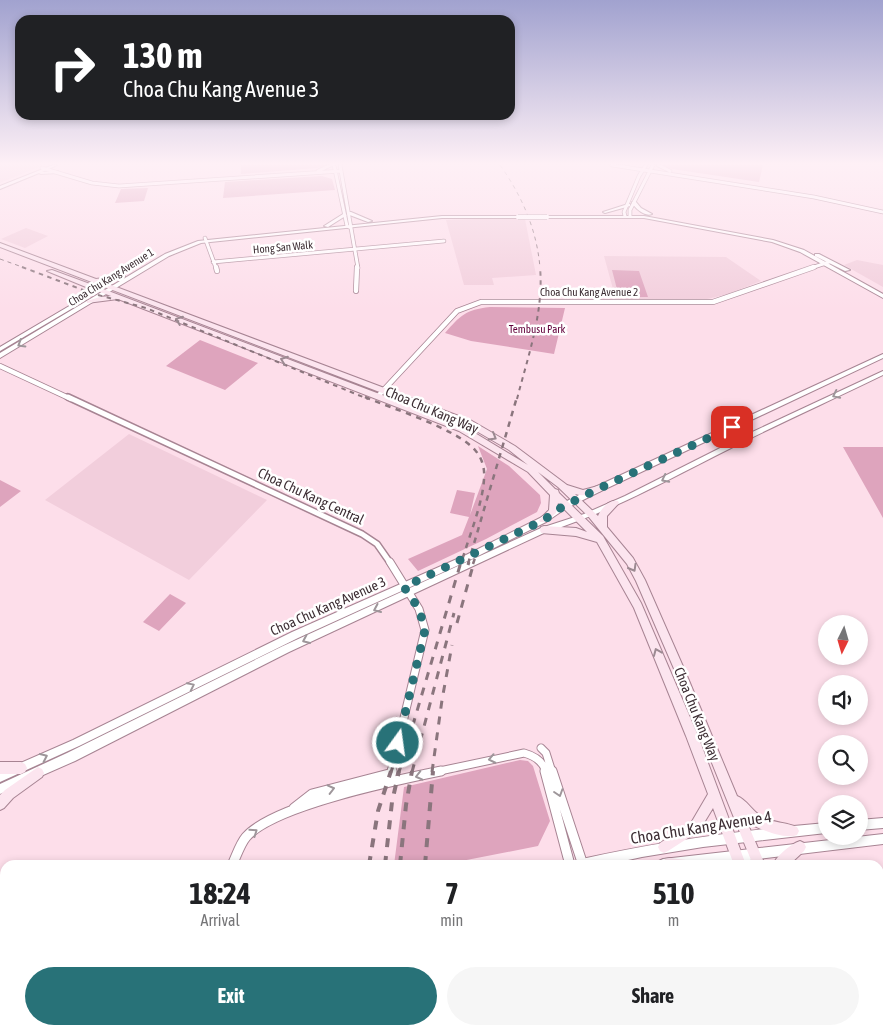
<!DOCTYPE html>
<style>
body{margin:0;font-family:"Asap Condensed",sans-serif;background:#f6f6f6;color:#202124;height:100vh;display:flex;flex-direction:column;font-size:19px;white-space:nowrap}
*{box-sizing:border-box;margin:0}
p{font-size:16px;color:#757577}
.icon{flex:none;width:28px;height:28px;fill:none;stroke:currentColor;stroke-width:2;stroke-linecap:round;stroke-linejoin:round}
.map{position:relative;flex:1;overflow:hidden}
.sheet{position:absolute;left:0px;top:860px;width:884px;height:175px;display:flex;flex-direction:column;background:#fff;border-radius:15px 15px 0 0;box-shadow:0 2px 8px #0003}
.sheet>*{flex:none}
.top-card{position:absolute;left:15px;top:15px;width:500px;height:105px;border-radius:15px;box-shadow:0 2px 8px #0003;background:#202124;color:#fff;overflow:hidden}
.needle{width:32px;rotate:185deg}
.buttons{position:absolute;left:818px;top:615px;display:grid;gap:10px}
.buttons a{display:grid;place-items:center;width:50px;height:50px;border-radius:50%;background:#fff;box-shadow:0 2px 8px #0003;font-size:25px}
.pin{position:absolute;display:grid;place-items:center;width:42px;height:42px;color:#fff;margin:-21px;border-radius:10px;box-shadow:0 2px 8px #0006}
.me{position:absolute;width:55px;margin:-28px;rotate:14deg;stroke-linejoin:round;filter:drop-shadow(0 0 4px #0008)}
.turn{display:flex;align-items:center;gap:18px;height:105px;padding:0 25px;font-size:22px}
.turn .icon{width:65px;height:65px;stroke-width:2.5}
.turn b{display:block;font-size:35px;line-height:42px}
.eta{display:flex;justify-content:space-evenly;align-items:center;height:85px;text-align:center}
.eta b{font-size:30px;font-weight:700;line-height:35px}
.cta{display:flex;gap:10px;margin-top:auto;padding:10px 25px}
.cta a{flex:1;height:58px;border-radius:30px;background:#287278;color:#fff;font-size:20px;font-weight:700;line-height:58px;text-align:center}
.cta a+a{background:#f6f6f6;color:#202124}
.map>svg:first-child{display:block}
.built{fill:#f2cedc}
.green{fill:#dea4bd}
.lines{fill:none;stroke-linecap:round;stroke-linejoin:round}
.minor-far4-casing{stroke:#a78493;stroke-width:4.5}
.minor-far3-casing{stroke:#a78493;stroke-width:6}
.minor-far2-casing{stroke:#a78493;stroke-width:8}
.minor-far1-casing{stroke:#a78493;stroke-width:9}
.minor-casing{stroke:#a78493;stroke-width:11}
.tertiary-casing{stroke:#a78493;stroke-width:2}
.secondary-casing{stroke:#a78493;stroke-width:2}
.minor-far4{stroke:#fff;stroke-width:3}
.minor-far3{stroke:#fff;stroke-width:4.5}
.minor-far2{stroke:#fff;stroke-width:5}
.minor-far1{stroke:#fff;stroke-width:7}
.minor{stroke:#fff;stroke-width:9}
.tertiary{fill:#fff;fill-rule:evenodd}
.secondary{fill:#fce5ef;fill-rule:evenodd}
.rail-far4{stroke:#8a757d;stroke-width:1;stroke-dasharray:4 4;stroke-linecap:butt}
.rail-far3{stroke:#8a757d;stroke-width:2;stroke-dasharray:4.5 4.5;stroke-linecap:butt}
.rail-far2{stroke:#8a757d;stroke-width:2.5;stroke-dasharray:5.5 5.5;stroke-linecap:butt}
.rail-far1{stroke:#8a757d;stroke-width:3;stroke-dasharray:8 8;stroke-linecap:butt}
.rail{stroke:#8a757d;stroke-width:4;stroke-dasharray:9 9;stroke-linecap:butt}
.tertiary-bridge-casing{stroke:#a78493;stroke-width:5.5;stroke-linecap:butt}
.tertiary-bridge{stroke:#fff;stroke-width:4.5}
.oneway{stroke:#9c8a92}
.oneway2{stroke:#9e969a}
.route{stroke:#287278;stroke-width:9;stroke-dasharray:0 16.2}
.labels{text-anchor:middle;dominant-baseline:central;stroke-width:5;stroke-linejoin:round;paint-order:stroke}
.far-street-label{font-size:11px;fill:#3d2e34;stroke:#fff}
.far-park-label{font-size:11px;fill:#62013b;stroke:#fff}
.street-label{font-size:14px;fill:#3d2e34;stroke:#fff}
.near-street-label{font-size:16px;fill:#3d2e34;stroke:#fff}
</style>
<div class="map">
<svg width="883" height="1035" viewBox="0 0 883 1035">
<rect width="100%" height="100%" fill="#fddeea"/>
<path class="built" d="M0,165H44L0,183Z
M475,219H525L536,275L492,278L494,285H464L446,220Z
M26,228L48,236L25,248L1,239Z
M604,256L726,257L761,281L728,294L703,300H616Z
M857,260L883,265V287L844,265Z
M129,434L267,500L189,580L45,500Z
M112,1030H342V1035H103Z"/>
<path class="green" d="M241,165H329L317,168L241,174Z
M661,165H763L759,182L672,169Z
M322,176L332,179L335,190L223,198L225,182Z
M148,188L144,201L115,203L121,189Z
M612,270L639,271L648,297H619Z
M490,307L565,308L554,354L471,341L445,333C461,315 465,310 490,307Z
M200,340L258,363L225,390L166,366Z
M478,446L509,466L540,495L541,503L537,512L486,539L418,571L408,559L462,535L469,517L450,513L457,490L475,493L470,515L487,469Z
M843,447H883V518Z
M0,480L21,491L0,507Z
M170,594L186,603L159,631L143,622Z
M520,760L528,761L533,766L550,821L538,846L441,865H394L404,787Z"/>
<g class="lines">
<defs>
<path id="minor-far4" d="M334,165L347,226L351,228
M340,165L358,268
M612,165L814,197L883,212
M658,165L670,171
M42,168L92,183L119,186L341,171
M318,171L331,165
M625,216L624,212L639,176L646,165
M630,216V210L653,165
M205,238L216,268
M213,262L444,241
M811,268L829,262"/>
<path id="minor-far3" d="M216,267L217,271
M356,291L357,267
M0,366L71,399
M379,395L457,311L481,302H713L814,267"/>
<path id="minor-far2" d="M68,397L362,534L377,544L391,564"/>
<path id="minor-far1" d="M390,562L419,609L425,630L391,772
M541,748L546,753L552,772
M435,772L524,753C535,756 543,761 546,772"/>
<path id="minor" d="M545,771L570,865
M552,771L583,865
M389,782L392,771
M294,808L312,794L389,774
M232,865C236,857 240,844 246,837C274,805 397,780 441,771
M622,1030L623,1035
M634,1030L635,1035"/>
<path id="tertiary" d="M53,165H57L42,172L57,171H58V173L41,174L39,173L0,189V186Z
M632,202H636L641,208L652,214C645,217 636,209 632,203Z
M628,204H630V206L605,213L603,212Z
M347,212H351L372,221L368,222L347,214Z
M343,214L347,215L328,227L324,226Z
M442,216H518L520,217L518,218H442L201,243L169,256L0,358V353L165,254L198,241Z
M545,216H644L773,240L804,250L883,294V298L800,252L772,242L644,218H547L545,217Z
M815,254H819L850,270L845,271L815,256Z
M76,302L78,303V305L0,351V347Z
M883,354V358L601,491L565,509L546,522L472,559L298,638L79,746L0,782V772L73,740L292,632L466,555L540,518L559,505L595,487Z
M883,371V375C832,400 780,423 729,449C669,479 611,512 546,532L289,652L75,761L0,794V784L67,753L283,646L541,528L584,514L625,496L748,434Z
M883,818V828L859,830V820Z
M826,823V833L703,847L642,857L605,865H576L578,861L582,859C663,841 744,830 826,823Z
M883,834V844L709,865H657L659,861L663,859Z
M5,1014V1026L0,1027V1015Z
M26,1030H50L47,1035H23Z"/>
<path id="secondary" d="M0,243L96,279L125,275V277L109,282H103L472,421L515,446L567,485L583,490L598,486L601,487L602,489L601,491C592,494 585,497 575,494L598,516C601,509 609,499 618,501L619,503L607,516V527L633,558L645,580L685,671L737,796C747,800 752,811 762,817C773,823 786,822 797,827L799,831L797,835C785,840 758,829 747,822L765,865H753L675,671L636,581L627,564L588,516L558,487L538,472L555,489L558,490L559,493L603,536L641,603L698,736L746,865H734L713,808L699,831L668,851L664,853L660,851L658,847L660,843L691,823L708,794L686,736L634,608L597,542L576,536L541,533L540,530L541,527L544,526L576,528L587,532L558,503L556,513L546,522H540L539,520L549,510L550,495L528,472L459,431L118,299L87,303V301L100,297L111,296L92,289L93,291L85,301H81L80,300L87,291L86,287L47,271L52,270L90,284L453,422L465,427L528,465L509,450L466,425L0,247Z
M0,762H21L25,764L27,768L25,772L21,774H0Z
M38,767L42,769L44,773L42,777L13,798L4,808L0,810V795L5,790Z
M800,841L804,843L806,847L804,851L789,865H773C776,856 791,844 800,841Z
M670,858L686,860L687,865H664L665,859Z
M0,973L5,975V997L0,995Z
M42,1030H62L60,1035H40Z
M795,1030H809L811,1035H797Z
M818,1030H832L834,1035H820Z"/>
</defs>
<use href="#minor-far4" class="minor-far4-casing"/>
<use href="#minor-far3" class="minor-far3-casing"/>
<use href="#minor-far2" class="minor-far2-casing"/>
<use href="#minor-far1" class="minor-far1-casing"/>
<use href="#minor" class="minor-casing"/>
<use href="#tertiary" class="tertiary-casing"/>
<use href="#secondary" class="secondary-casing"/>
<use href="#minor-far4" class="minor-far4"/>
<use href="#minor-far3" class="minor-far3"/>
<use href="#minor-far2" class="minor-far2"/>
<use href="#minor-far1" class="minor-far1"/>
<use href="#minor" class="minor"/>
<use href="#tertiary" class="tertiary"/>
<use href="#secondary" class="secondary"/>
<path class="rail-far4" d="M500,165C522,196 537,230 540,268
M0,259L25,268"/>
<path class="rail-far3" d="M22,267L91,293L146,308L368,399
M517,399C528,356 544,312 540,267"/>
<path class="rail-far2" d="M365,397C393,409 457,429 475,450C482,458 485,468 484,479C483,503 468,539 461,564
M468,564L517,397
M473,564L475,558"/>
<path class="rail-far1" d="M468,565L469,562
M457,623L474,562
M391,772L397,754
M399,772L461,562
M412,772L454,613
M432,772L442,700L452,645"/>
<path class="rail" d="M369,865L378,811L391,771
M385,865L392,802L399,771
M400,865L406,805L412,771
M425,865L433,771
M355,1030V1035
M371,1030V1035
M388,1030V1035
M416,1030V1035"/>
<defs>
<path id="tertiary-bridge" d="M518,217H547"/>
</defs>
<use href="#tertiary-bridge" class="tertiary-bridge-casing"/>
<use href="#tertiary-bridge" class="tertiary-bridge"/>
</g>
<defs><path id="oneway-chevron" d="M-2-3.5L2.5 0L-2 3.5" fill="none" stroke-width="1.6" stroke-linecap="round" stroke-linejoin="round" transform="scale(1.25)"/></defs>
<g class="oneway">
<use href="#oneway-chevron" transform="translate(179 320) rotate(-159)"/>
<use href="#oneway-chevron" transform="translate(284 360) rotate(-160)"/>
<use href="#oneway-chevron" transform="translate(493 437) rotate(30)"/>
<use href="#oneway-chevron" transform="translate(633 568) rotate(60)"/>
<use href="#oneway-chevron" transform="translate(657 652) rotate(-113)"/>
</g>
<g class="oneway2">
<use href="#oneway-chevron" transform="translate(21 344) rotate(149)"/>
<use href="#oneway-chevron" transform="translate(836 395) rotate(154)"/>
<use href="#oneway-chevron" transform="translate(665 479) rotate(153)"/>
<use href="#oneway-chevron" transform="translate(377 609) rotate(156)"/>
<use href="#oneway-chevron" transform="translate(306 640) rotate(156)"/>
<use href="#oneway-chevron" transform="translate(191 686) rotate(-26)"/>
<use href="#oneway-chevron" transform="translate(44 757) rotate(-25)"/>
<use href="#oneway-chevron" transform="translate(492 759) rotate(168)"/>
<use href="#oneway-chevron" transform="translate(419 776) rotate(166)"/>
<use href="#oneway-chevron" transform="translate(331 789) rotate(-14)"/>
<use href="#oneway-chevron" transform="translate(559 793) rotate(72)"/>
<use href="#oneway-chevron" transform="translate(254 832) rotate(-35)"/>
</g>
<linearGradient id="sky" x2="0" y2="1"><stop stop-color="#a1a2cf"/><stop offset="0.53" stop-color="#fef0f6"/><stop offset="1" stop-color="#fef0f6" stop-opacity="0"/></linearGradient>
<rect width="883" height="309" fill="url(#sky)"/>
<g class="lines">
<path class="route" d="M398,743L425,630L419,609L404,587L544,520L562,507L598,489L732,427"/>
</g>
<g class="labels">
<g class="far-street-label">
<text transform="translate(283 247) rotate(-5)">Hong San Walk</text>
<text transform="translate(111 277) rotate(-32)">Choa Chu Kang Avenue 1</text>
<text x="589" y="292">Choa Chu Kang Avenue 2</text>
</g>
<g class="far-park-label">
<text x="537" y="329">Tembusu Park</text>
</g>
<g class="street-label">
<text transform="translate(432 410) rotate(23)">Choa Chu Kang Way</text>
<text transform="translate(311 496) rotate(25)">Choa Chu Kang Central</text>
<text transform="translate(328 606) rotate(-24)">Choa Chu Kang Avenue 3</text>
<text transform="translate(697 714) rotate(68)">Choa Chu Kang Way</text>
</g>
<g class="near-street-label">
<text transform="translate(701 827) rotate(-9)">Choa Chu Kang Avenue 4</text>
</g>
</g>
</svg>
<div class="buttons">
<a><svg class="needle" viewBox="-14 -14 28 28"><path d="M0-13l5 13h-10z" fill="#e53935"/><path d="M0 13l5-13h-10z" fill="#757577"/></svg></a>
<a><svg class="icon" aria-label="sound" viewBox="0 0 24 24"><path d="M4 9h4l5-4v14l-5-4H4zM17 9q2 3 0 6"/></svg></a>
<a><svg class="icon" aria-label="search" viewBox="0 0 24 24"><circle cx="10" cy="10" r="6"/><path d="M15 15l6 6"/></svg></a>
<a><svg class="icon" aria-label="layers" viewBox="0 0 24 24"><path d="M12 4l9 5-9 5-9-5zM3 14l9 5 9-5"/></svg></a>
</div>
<div class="pin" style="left:732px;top:427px;background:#d93025"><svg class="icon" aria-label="arrive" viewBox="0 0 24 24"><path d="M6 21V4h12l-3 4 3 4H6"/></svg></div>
<svg class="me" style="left:398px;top:743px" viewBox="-20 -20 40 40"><circle r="17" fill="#287278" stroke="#fff" stroke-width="3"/><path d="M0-11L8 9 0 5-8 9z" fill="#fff"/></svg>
<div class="top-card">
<div class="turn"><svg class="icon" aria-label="right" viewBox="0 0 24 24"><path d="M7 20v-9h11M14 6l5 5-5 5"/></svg><div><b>130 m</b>Choa Chu Kang Avenue 3</div></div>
</div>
<section class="sheet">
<div class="eta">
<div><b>18:24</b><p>Arrival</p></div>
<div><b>7</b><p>min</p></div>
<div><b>510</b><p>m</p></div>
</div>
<div class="cta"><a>Exit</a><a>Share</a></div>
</section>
</div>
